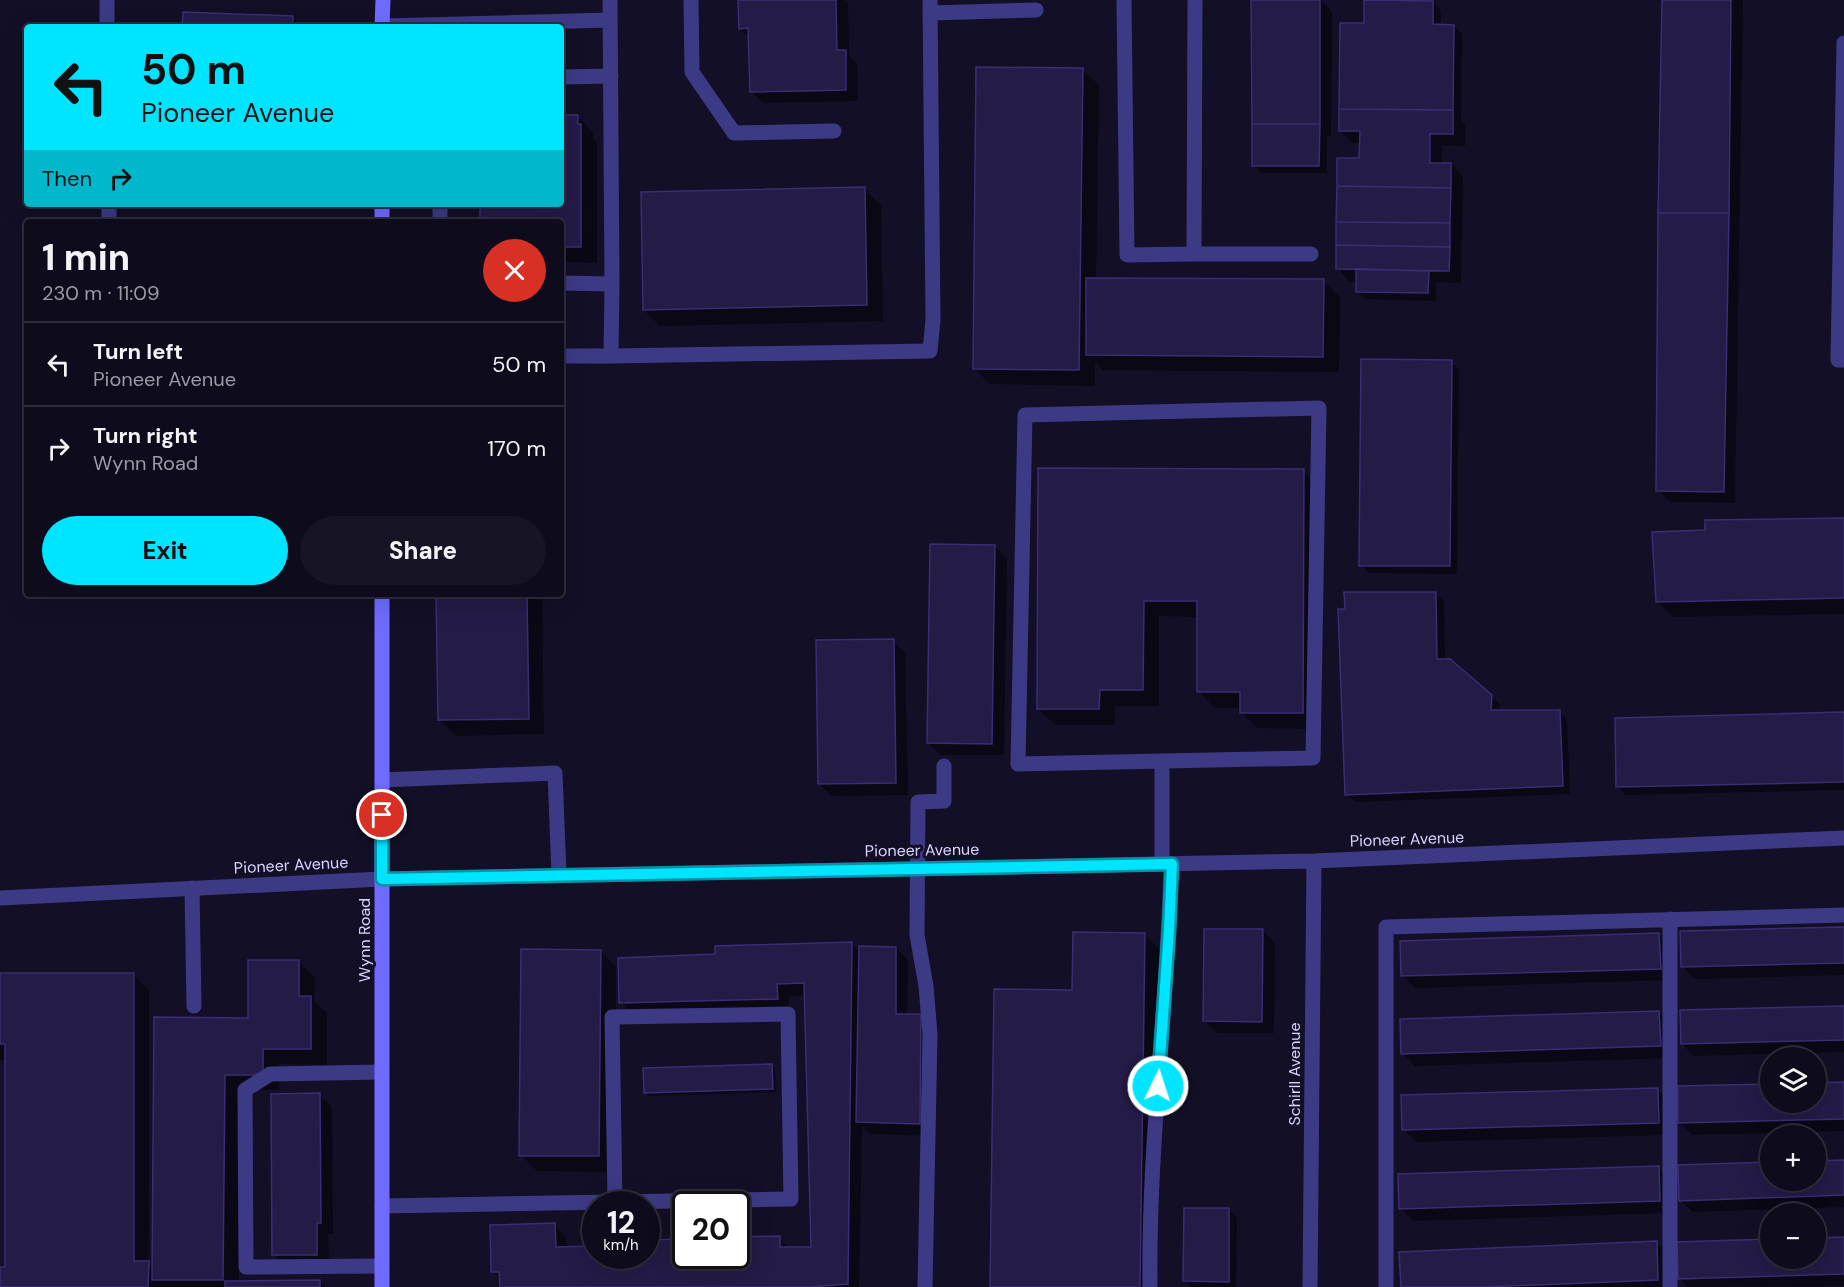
<!DOCTYPE html>
<meta charset="utf-8">
<style>
body{margin:0;font-family:"DM Sans",sans-serif;background:#171425;color:#f1f3f6;height:100vh;display:flex;flex-direction:column;font-size:22px;white-space:nowrap}
*{box-sizing:border-box;margin:0}
p{font-size:20px;color:#9b9ba3}
.icon{flex:none;width:33px;height:33px;fill:none;stroke:currentColor;stroke-width:2;stroke-linecap:round;stroke-linejoin:round}
.map{position:relative;flex:1;overflow:hidden}
.panel{position:absolute;left:24px;top:219px;width:540px;height:378px;display:flex;flex-direction:column;background:#0e0b1c;border-radius:6px;box-shadow:0 6px 24px #0002,0 0 0 2px #2e2b3b}
.panel>*{flex:none}
.hud{position:absolute;left:24px;top:24px;width:540px;height:183px;border-radius:6px;box-shadow:0 6px 24px #0002,0 0 0 2px #2e2b3b;background:#00e5ff;color:#111;overflow:hidden}
.tools{position:absolute;left:1760px;top:1047px;display:grid;gap:12px}
.tools a{display:grid;place-items:center;width:66px;height:66px;border-radius:50%;background:#0e0b1c;box-shadow:0 6px 24px #0002,0 0 0 2px #2e2b3b;font-size:30px}
.speed{position:absolute;left:582px;top:1191px;display:flex;gap:12px;font-size:30px;font-weight:700;text-align:center}
.speed>*{display:grid;place-content:center;width:78px;height:78px;border-radius:50%;background:#0e0b1c;box-shadow:0 6px 24px #0002,0 0 0 2px #2e2b3b;line-height:1}
.speed small{font-size:15px;font-weight:400}
.speed .limit{border:3px solid #111;border-radius:9px;background:#fff;color:#111}
.pin{position:absolute;display:grid;place-items:center;width:51px;height:51px;color:#fff;margin:-26px;border:3px solid #fff;border-radius:50%;box-shadow:0 2px 6px #0007}
.me{position:absolute;width:66px;margin:-33px;rotate:4deg;stroke-linejoin:round;filter:drop-shadow(0 0 4px #0008)}
.turn{display:flex;align-items:center;gap:21px;height:126px;padding:0 18px;font-size:27px}
.turn .icon{width:78px;height:78px;stroke-width:2.5}
.turn b{display:block;font-size:42px;line-height:51px}
.then{display:flex;align-items:center;height:57px;padding:0 18px;background:#0003;gap:12px;font-size:22px}
.round{display:grid;place-items:center;flex:none;width:63px;height:63px;border-radius:32px;background:#171425}
.headline{display:flex;align-items:center;justify-content:space-between;height:102px;padding:0 18px}
h1{font-size:36px;font-weight:800;line-height:45px}
.button{display:flex;gap:12px;margin-top:auto;padding:12px 18px}
.button a{flex:1;height:69px;border-radius:36px;background:#00e5ff;color:#111;font-size:24px;font-weight:800;line-height:69px;text-align:center}
.button a+a{background:#171425;color:#f1f3f6}
ul{padding:0;list-style:none}
li{display:flex;align-items:center;gap:18px;height:84px;padding:0 18px;border-top:2px solid #2e2b3b}
li div{flex:1}
li b{display:block;font-size:22px}
li em{font-style:normal}
.map>svg:first-child{display:block}
.shadow{fill:#0007}
.building{fill:#241b47;stroke:#3b2d73;stroke-width:1.5}
.lines{fill:none;stroke-linecap:round;stroke-linejoin:round}
.lane{stroke:#3d3a85;stroke-width:15}
.street{stroke:#3d3a85;stroke-width:15}
.secondary{stroke:#6f6bff;stroke-width:15}
.route-casing{stroke:#0095a6;stroke-width:15}
.route{stroke:#00e5ff;stroke-width:10}
.labels{text-anchor:middle;dominant-baseline:central;stroke-width:6;stroke-linejoin:round;paint-order:stroke}
.street-label{font-size:16px;fill:#d9d4ff;stroke:#130f26}
</style>
<div class="map">
<svg width="1844" height="1287" viewBox="0 0 1844 1287">
<rect width="100%" height="100%" fill="#130f26"/>
<path class="shadow" d="M739,0H845L848,2L849,55L857,64L858,101L763,103L751,91L750,38L740,28Z
M1253,0H1320L1332,11L1331,136H1327V173H1261L1253,165Z
M1664,0H1743L1735,503L1670,502L1658,490Z
M1433,3L1441,11V26H1454L1462,34L1461,119L1465,124V146L1442,145V164H1451L1463,176L1461,283L1436,282V301L1365,299L1357,291V281H1349L1337,268L1361,160V143H1352L1340,131L1365,24Z
M293,18L302,27H184Z
M1082,69L1099,85L1096,279L1324,281L1340,297L1339,372L1103,370L1095,362V386L990,384L974,368Z
M561,116H577L593,132V138L597,142V263L561,262V222H481V204H561Z
M864,189L881,205L883,321L660,326L644,310Z
M1451,362L1459,370L1457,574L1369,573L1361,565Z
M1040,469L1303,471L1319,487L1318,729L1257,728L1241,712V708H1214L1198,691L1199,617L1159,616V706H1115V725H1055L1038,709Z
M1844,519V614L1673,617L1657,601L1707,532Z
M995,546L1007,559L1004,755H941L928,743Z
M1436,593L1444,601L1445,660L1491,696L1500,704L1499,712H1559L1567,720L1570,794L1355,802L1347,794Z
M438,594H542L544,734L456,736L440,720Z
M893,641L905,653L908,795L831,796L819,784Z
M1844,714V790L1626,795L1618,787Z
M1844,929V975L1695,979L1682,966Z
M1262,930L1275,943L1274,1033H1217L1205,1021Z
M1659,934L1671,946L1672,980L1415,988L1403,976Z
M1145,935L1161,951L1156,1287H991L1073,992Z
M852,944L861,953L896,948L908,960L907,1016H921L933,1028L932,1136L870,1134L862,1126L859,1287H501V1280L493,1271L554,1225L566,1237L567,1248L596,1256H736L779,1238L790,1248H812L806,995L789,996V1010L633,1015L621,1002L717,956Z
M600,951L616,967L615,1172L537,1171L521,1155Z
M299,962L315,978L314,1001L327,1013V1065L279,1064V1090H241L239,1282L320,1281L325,1287H0V1269H7V1060H0V974H133L149,990V1264L153,1268L155,1019H250Z
M1844,1007V1052L1694,1056L1682,1044Z
M1659,1013L1671,1025L1672,1058L1415,1066L1402,1053Z
M772,1065L775,1069L776,1092L649,1096L646,1093Z
M1815,1084H1844V1131L1692,1135L1680,1122L1770,1085V1102H1815Z
M1657,1089L1669,1102L1670,1135L1416,1142L1404,1130Z
M319,1095L332,1107L333,1234H328L329,1267H286L274,1255Z
M1844,1161V1207L1693,1212L1680,1200L1770,1164V1180H1815V1162Z
M1658,1167L1670,1179L1671,1213L1413,1221L1401,1208Z
M1229,1210L1237,1218L1236,1287H1191L1184,1280Z
M1844,1238V1286L1688,1287L1680,1279L1770,1241V1258H1815V1239Z
M1656,1243L1669,1255L1670,1287H1402Z"/>
<path class="building" d="M738,0H836L837,50H846V90L750,92L748,28L739,29Z
M1251,0H1320V124H1252Z
M1364,0L1433,1V24L1454,25L1453,110L1339,109L1340,23H1364Z
M1662,0H1731L1729,213H1658Z
M183,12L293,16V27H182Z
M976,67L1083,68L1079,370L973,369Z
M1339,109L1453,110V134H1430V163H1451V188L1337,186V158H1359L1360,131H1339Z
M561,115H578V124H581V247H561V222H480V204H561Z
M1252,124H1320L1319,166H1252Z
M1337,186L1451,188L1450,223L1336,222Z
M865,187L867,305L643,310L641,192Z
M1658,213H1729L1724,492L1656,491Z
M1336,222L1450,223V247L1336,245Z
M1336,245L1450,247L1449,271L1336,269Z
M1356,269L1429,271L1428,293L1356,292Z
M1086,278L1324,279L1323,357L1086,355Z
M1361,359L1452,360L1450,566H1359Z
M1038,468L1304,469L1303,713H1240V692H1197V601H1144L1143,690H1100L1099,709H1037Z
M1844,518V598L1656,602L1652,532L1705,530V520Z
M930,544L995,545L992,744L927,743Z
M1344,592H1436L1437,659H1450L1492,695L1491,710H1560L1563,786L1345,795L1338,609H1345Z
M436,594H527L529,719L438,720Z
M894,639L896,783L818,784L816,640Z
M1844,712V782L1616,787L1615,718Z
M1844,927V963L1681,967L1680,931Z
M1204,929H1263L1262,1022L1203,1021Z
M1073,932L1145,933L1140,1287H990L994,989L1072,990Z
M1659,933L1661,969L1401,976L1400,941Z
M852,942L848,1284L810,1287H500L499,1272H491L490,1225L555,1223L556,1247L596,1246V1256H646V1240L686,1239V1256H736V1237L780,1236V1247H811L804,983L777,984L778,999L619,1003L618,958L715,954V946Z
M859,946L896,947V1014H921L920,1124L856,1122Z
M521,949L601,950L599,1156H519Z
M248,960H299V996H311V1049H263V1075H225L223,1280H152L154,1017L248,1018Z
M0,973H134V1261H149L148,1287H0V1267H5V1044H0Z
M1844,1006V1040L1681,1044L1680,1010Z
M1659,1011L1661,1046L1401,1054L1400,1019Z
M772,1064L773,1089L644,1093L643,1068Z
M1844,1082V1119L1678,1123V1086L1770,1084V1102H1815V1083Z
M1658,1088L1659,1123L1402,1130L1401,1095Z
M320,1093L321,1223H317V1255H272L271,1094Z
M1844,1160V1195L1679,1201L1678,1165L1770,1162V1180H1815V1161Z
M1659,1166L1660,1201L1399,1209L1398,1174Z
M1184,1208H1229V1282L1183,1281Z
M1844,1237V1274L1678,1279L1677,1242L1770,1239V1258H1815V1238Z
M1657,1241L1658,1280L1484,1287H1401L1399,1252Z
M320,1280V1287H225V1281Z"/>
<g class="lines">
<path class="lane" d="M107,0V27
M610,0L612,284
M691,0L692,72L734,133L834,131
M1124,0L1127,255L1194,254
M1195,0L1194,254H1311
M930,13L1036,10
M382,26L610,20
M1844,43L1838,360H1844
M561,77L611,76
M109,204V222
M440,204V222
M561,283L612,284L611,356H561
M611,356L930,351L933,320L930,0
M1319,408L1313,758L1018,764L1025,415Z
M1162,761V864
M382,780L555,773L559,875
M192,888L194,1006
M1670,919V1287
M382,1072L270,1074L245,1090L246,1267L382,1266
M382,1206L791,1199L788,1014L612,1017L615,1202
M925,1287L930,1034L926,986L917,935L918,802L944,801V766
M1150,1287C1148,1146 1168,1005 1171,864
M1386,1287V927L1844,915"/>
<path class="street" d="M0,898L382,879L1314,861L1844,838
M1310,1287L1314,861"/>
<path class="secondary" d="M382,27L383,0
M382,204V222
M382,594V1287"/>
</g>
<g class="lines">
<defs>
<path id="route" d="M382,815V879L1172,864L1169,930L1158,1086"/>
</defs>
<use href="#route" class="route-casing"/>
<use href="#route" class="route"/>
</g>
<g class="labels">
<g class="street-label">
<text transform="translate(1407 839) rotate(-2)">Pioneer Avenue</text>
<text transform="translate(922 850) rotate(-1)">Pioneer Avenue</text>
<text transform="translate(291 865) rotate(-3)">Pioneer Avenue</text>
<text transform="translate(364 940) rotate(-90)">Wynn Road</text>
<text transform="translate(1294 1074) rotate(-90)">Schirll Avenue</text>
</g>
</g>
</svg>
<div class="tools">
<a><svg class="icon" aria-label="layers" viewBox="0 0 24 24"><path d="M12 4l9 5-9 5-9-5zM3 14l9 5 9-5"/></svg></a>
<a>+</a>
<a>−</a>
</div>
<div class="speed"><div>12<small>km/h</small></div><div class="limit">20</div></div>
<div class="pin" style="left:382px;top:815px;background:#d93025"><svg class="icon" aria-label="arrive" viewBox="0 0 24 24"><path d="M6 21V4h12l-3 4 3 4H6"/></svg></div>
<svg class="me" style="left:1158px;top:1086px" viewBox="-20 -20 40 40"><circle r="17" fill="#00e5ff" stroke="#fff" stroke-width="3"/><path d="M0-11L8 9 0 5-8 9z" fill="#fff"/></svg>
<div class="hud">
<div class="turn"><svg class="icon" aria-label="left" viewBox="0 0 24 24"><path d="M17 20v-9H6M10 6l-5 5 5 5"/></svg><div><b>50 m</b>Pioneer Avenue</div></div>
<div class="then">Then<svg class="icon" aria-label="right" viewBox="0 0 24 24"><path d="M7 20v-9h11M14 6l5 5-5 5"/></svg></div>
</div>
<section class="panel">
<div class="headline"><div><h1>1 min</h1><p>230 m · 11:09</p></div><a class="round" style="background:#d93025;color:#fff"><svg class="icon" aria-label="close" viewBox="0 0 24 24"><path d="M6 6l12 12M18 6L6 18"/></svg></a></div>
<ul>
<li><svg class="icon" aria-label="left" viewBox="0 0 24 24"><path d="M17 20v-9H6M10 6l-5 5 5 5"/></svg><div><b>Turn left</b><p>Pioneer Avenue</p></div><em>50 m</em></li>
<li><svg class="icon" aria-label="right" viewBox="0 0 24 24"><path d="M7 20v-9h11M14 6l5 5-5 5"/></svg><div><b>Turn right</b><p>Wynn Road</p></div><em>170 m</em></li>
</ul>
<div class="button"><a>Exit</a><a>Share</a></div>
</section>
</div>
